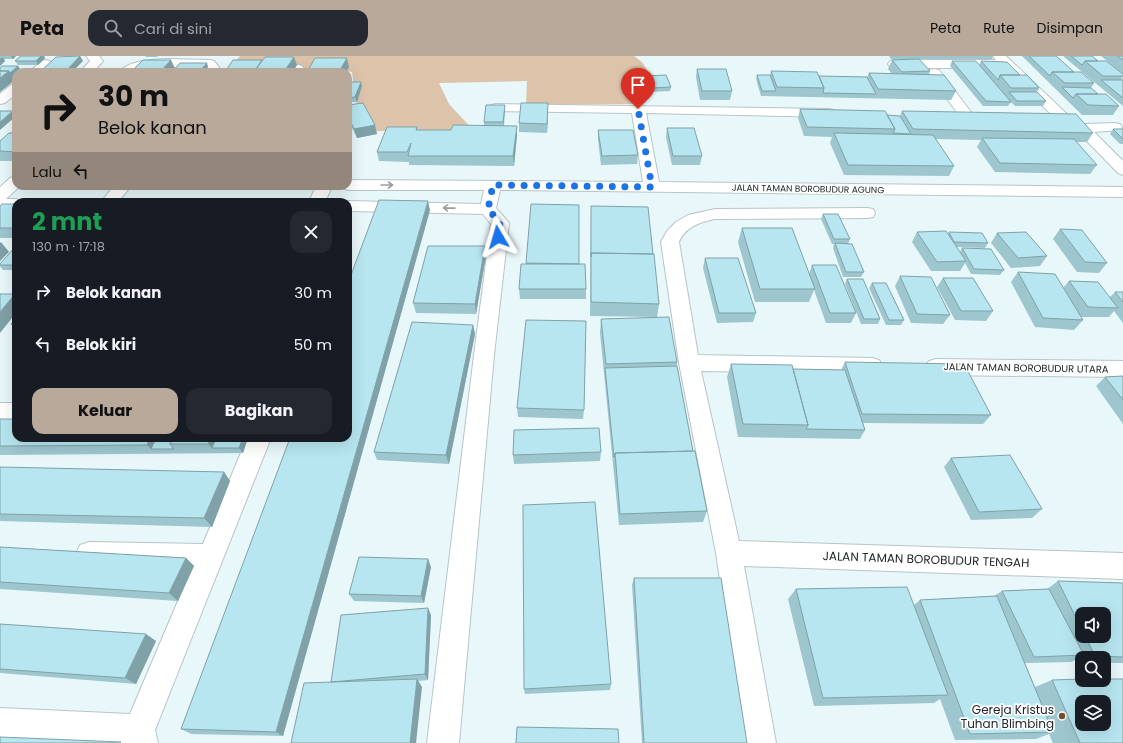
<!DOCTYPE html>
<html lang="id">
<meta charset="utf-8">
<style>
body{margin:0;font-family:Poppins,sans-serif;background:#242831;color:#f1f3f6;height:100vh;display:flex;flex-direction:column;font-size:15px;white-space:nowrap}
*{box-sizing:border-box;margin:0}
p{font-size:13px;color:#9ea1a6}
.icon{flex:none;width:22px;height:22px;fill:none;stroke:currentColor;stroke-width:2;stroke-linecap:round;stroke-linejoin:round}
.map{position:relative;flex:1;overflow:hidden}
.panel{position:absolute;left:12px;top:142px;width:340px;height:244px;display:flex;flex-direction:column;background:#171b24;border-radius:12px;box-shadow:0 4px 16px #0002}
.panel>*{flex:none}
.hud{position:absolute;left:12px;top:12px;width:340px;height:122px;border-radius:12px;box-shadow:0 4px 16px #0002;background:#b8a99a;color:#111;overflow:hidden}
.fabs{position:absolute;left:1075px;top:551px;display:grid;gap:8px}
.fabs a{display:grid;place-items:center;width:36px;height:36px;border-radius:8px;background:#171b24;box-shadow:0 4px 16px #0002;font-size:20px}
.pin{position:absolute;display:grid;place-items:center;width:34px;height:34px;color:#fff;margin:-41px -17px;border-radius:50% 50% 50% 0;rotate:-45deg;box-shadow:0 0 4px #0007}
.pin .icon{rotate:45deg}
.me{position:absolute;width:44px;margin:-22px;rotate:353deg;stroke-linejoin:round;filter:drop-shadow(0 0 3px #0008)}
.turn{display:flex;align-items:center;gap:14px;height:84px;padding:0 20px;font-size:18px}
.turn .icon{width:52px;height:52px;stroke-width:2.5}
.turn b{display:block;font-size:28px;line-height:34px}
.then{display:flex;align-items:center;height:38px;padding:0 20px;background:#0003;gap:8px;font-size:15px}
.round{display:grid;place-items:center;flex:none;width:42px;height:42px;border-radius:12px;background:#242831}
.overview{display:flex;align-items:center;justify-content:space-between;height:68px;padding:0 20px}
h1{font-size:24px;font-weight:700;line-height:30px;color:#1e9e55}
.primary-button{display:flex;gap:8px;margin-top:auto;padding:8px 20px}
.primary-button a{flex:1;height:46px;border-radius:12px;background:#b8a99a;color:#111;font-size:16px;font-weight:700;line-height:46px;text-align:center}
.primary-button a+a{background:#242831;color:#f1f3f6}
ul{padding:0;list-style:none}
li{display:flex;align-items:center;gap:12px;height:52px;padding:0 20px}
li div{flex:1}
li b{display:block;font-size:15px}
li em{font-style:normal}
header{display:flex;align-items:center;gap:24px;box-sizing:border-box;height:56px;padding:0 20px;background:#b8a99a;color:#111}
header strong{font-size:19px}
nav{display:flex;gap:22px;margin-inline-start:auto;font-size:14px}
.search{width:280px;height:36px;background:#242831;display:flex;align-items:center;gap:10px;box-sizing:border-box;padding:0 14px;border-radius:12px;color:#9ea1a6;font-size:15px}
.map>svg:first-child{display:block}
.green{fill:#ddc3aa}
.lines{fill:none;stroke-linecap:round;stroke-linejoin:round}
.minor-casing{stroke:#b7c5c8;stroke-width:2}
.path{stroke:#8a9597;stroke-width:1.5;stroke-dasharray:1.5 1.5;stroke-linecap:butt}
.minor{fill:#fff;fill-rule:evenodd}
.wall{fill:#9dc6ce;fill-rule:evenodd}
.shaded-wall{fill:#80a1a8}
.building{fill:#b7e6f0;stroke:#80a1a8;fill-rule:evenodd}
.oneway{stroke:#9b9e9e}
.route{stroke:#1a73e8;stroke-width:7;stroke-dasharray:0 12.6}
.poi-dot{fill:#734f29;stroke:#fff;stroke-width:1.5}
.labels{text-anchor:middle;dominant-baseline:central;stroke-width:3.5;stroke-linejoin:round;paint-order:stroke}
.far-street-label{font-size:9px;fill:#212728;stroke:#fff}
.street-label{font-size:10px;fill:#212728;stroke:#fff}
.near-street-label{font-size:12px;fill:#212728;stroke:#fff}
.near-poi-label{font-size:12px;fill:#212728;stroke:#fff;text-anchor:end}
</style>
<header>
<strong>Peta</strong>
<div class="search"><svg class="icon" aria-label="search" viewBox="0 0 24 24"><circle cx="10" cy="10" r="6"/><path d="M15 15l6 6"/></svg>Cari di sini</div>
<nav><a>Peta</a><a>Rute</a><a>Disimpan</a></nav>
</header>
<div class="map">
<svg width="1123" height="687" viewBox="0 0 1123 687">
<rect width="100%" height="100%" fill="#e8f7fa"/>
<path class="green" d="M240,0H634L642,6L654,26H628L637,48L526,49L527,25L439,27L449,48L475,76L369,75L357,53L352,16L338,13H306L234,7Z"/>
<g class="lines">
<defs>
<path id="minor" d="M86,0H99L103,5L93,16H80L90,5Z
M993,0H1006L1071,62L1084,68L1115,67L1120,68L1122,71L1120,74L1094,76L1123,105V119L1118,117L1077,75L1061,68L1004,12H894L890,11L888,8L890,5L894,4H996Z
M166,3L210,4L214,5L219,11L217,16H205L206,11H166L142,13L135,16H120C128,4 153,4 166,3Z
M46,4L50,5L52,8L43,16H29L42,5Z
M298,9L302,10L304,13L303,16H291L294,10Z
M934,13L939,14L974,60L976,63L974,66L969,67L964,66L928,17L929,14Z
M16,28V38L5,47L0,48V38L11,29Z
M496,48L829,53L834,54L836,57L834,60L829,61L646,57L659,126L1123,131V141L500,134L496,152L509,167L494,299L459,687H427L474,299L491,168L483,158L348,155V146H344L348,145L481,148L484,134H348L342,132L341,130H348V124L643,126L632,57L491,55L489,52L491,49Z
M16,120V130H20L6,143H16L23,146H16V153H0V131L10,122Z
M114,130H131L118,146H101Z
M316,130H332L325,146H309Z
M867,152L873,153L875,157L873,161L867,162L715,163C700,166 685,171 679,186L698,299L872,302L879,304L883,310L879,316L872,318L701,315L739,485L1123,497V523L744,510L776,687H744L716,497L679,307L661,186L667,175L676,166L688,159L715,153Z
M936,303L1123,305V321L936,319L929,317L925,311L929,305Z
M0,347H16V365H0Z
M247,382H271L155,674L158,687H78L0,684V652L130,658L192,512L89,510L80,507L76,498L80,489L89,486L203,488Z"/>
</defs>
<use href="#minor" class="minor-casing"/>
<path class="path" d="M10,79L16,74"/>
<use href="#minor" class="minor"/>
</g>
<path class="wall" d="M0,0H16L13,3H4L5,5L0,10Z
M20,0H44L45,2L38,9H18L15,5Z
M145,0H158L157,1H146Z
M889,0H993L992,3H891Z
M1022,0H1056L1074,16L1094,27L1091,32L1098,38L1119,50L1113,59H1082Z
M1063,0H1092L1098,5L1123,18L1122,24H1123V50Z
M1101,0H1123V18Z
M171,4L175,13L172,16H133L132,15Z
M892,4L930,15L929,18L956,35L951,44L761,40L756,23L757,19H770L771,15L819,20L867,21L869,17L892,18L888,13Z
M952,5L979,9L981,5L1020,19L1039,32L1037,36L1046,45L1043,50H1015L1008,43L1011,46L1008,50H983L950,10Z
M697,13L732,35L730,44H700L696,21Z
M646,20L671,31L670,35L651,36L646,25Z
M348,26L362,30L357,46H348Z
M348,49L375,69L377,78L357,82L348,64Z
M800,53L887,59L900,60L902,55L1093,77L1087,86H1076L1097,109L1090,118L995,116L977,91L981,84L935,83L954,110L949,120L844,119L830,87L832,81L804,80L798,62Z
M505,54L504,70L517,79L514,110L409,109V106L379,105L377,96L417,71V74H451L484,70V66Z
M548,56L547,77L519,76V67Z
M667,72L702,100L700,109H672L666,81Z
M1113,73H1123V88H1120L1110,78Z
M598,74L638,99L637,108L601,109L598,84Z
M16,77V105H0V85Z
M16,148V182H0V150Z
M531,148L579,149V208L586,233V243H520L519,233L526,208Z
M591,150L653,198L659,248L657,261L590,260Z
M430,154L283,680L191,678L181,673Z
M823,158L850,183L848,188L864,216L861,221H843L833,192L834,188H832L821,163Z
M742,172L809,218L812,209L856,257L851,267H826L814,234L809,246H755L738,186Z
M1060,173L1107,207L1099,217L1077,216L1053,183Z
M917,176L948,178L949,176L988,187L985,192L956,191L960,196L962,192L1004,214L1000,219L971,218L965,207L960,215H931L912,186Z
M997,177L1047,200L1040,210L1011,212L991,187Z
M16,190V214H3L0,210V208Z
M485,190L486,200L476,258L416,257L413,247Z
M705,202L756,257L753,266L717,267L703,212Z
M1018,216L1063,232L1069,225L1110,241L1115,236H1123V267L1114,255L1109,261H1081L1083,264L1074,274L1035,271L1011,226Z
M900,220L950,259L943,268L911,267L895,230Z
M943,222L993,255L986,265L955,264L937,231Z
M847,223L880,263L878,268H861L845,228Z
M872,227L904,264L901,269H886L869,232Z
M16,262V273L11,268Z
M601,263L677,306V310L693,395L707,455L703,466L619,469L600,277Z
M473,269L475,278L449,408L377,404L374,396Z
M845,306L991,359L983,368L863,367L865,374L860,383L738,381L727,321L731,308L793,313L841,314Z
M1123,320V368L1096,330L1105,321Z
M517,352L584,354L583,363L518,361Z
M0,363L16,382H248L243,397L0,399Z
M601,396L600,405L514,408L513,399Z
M951,402L1042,453L1032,462L971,464L944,411Z
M0,411L224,416L230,425L212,471L0,465Z
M0,491L186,502L194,510L178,545L0,533Z
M431,511L424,547L354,545L349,538Z
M634,522L747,687H642L632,529Z
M1058,525L1123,527V607H1104V602H1082V606L1080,602L1071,606L1025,607L1035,631L1052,624L1123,687H1053L1049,678L1036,683L955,684L940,643L934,647L814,650L788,543L796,533L914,549L920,544L994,540L1002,535L1048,533H1047ZM1082,558L1104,580H1082Z
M431,559L428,624L418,625L422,631L331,626Z
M0,568L156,585L136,628L0,617Z
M611,628L610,634L525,638L524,633Z"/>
<path class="shaded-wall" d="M11,0H16L13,3Z
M41,0H44L45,2L38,9L36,5Z
M80,0L83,5L72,16H65Z
M3,1L5,5L0,10V3Z
M294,1L297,9L293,16H284Z
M347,2L349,11L346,16H339Z
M171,4L175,13L172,16H160Z
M207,7L208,11L205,16H199Z
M18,10L21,14L19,16H16V19L13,21L15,24L0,36V22L9,15Z
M361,26L362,30L357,46L355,41Z
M548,47V56L547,77V68Z
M505,49V54L503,71V66Z
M13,55L16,60L0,74V66Z
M375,69L377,78L357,82L354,73Z
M517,70V79L514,110L513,100Z
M428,145L430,154L283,680L276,676Z
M1,186L9,196L0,205V187Z
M485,190L486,200L476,258L475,248Z
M15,238L16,239V257L0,277V256Z
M473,269L475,278L449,408L446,399Z
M150,382H162L151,393L147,389Z
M211,382H221L212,392L208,388Z
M243,382H248L243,397L239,392Z
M224,416L230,425L212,471L204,462Z
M186,502L194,510L178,545L169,537Z
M428,503L431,511L424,547L421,540Z
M428,552L431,559L428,624L425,618Z
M146,578L156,585L136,628L125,622Z
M417,623L422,631L416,687H410Z"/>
<path class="building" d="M21,0H41L36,5H15Z
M80,0L65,16H40L56,1Z
M1029,0H1056L1074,16H1052L1050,20Z
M1071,0H1092L1098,5H1085L1082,9Z
M1117,0H1123V4Z
M265,1H294L284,16H254Z
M315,2H347L339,16H307Z
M919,3L930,15L902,16L892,4Z
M143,4H171L160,16L132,15Z
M233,4H262L254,16H225Z
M952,5H976L1011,46L986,45Z
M981,5L1007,6L1020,19H1000L998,24Z
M1085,5H1106L1123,18V20H1103Z
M180,7H207L199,16H172Z
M2,10H18L10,17L9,15H0V12Z
M697,13H726L732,35H702Z
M88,14L111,15L110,16H86Z
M0,15H9L0,22Z
M771,15L817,16L824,32L777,31Z
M1052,16H1081L1094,27H1065Z
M869,17L944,19L956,35L878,33Z
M666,19L671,31L651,32L646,20Z
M757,19H770L776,35H762Z
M1000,19H1027L1039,32H1011Z
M819,20L867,21L876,38L823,37L824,32Z
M1101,24H1123V42Z
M348,26H361L355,41L348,42Z
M1062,31L1091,32L1098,38H1076L1073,42Z
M1009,36H1037L1046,45H1017Z
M1076,38H1106L1119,50L1088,49Z
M363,47L375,69L354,73L348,60V49Z
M521,47H548L547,68L519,67Z
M486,49H505L503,66H484Z
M800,53L885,55L895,73L807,71Z
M0,55H13L0,66Z
M902,55L1076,58L1093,77L913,73Z
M887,59L900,60L911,78L893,77L895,73Z
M453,69L517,70L513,100H408L411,87L407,96H377L387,71H417L416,74H451Z
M667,72H694L702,100H673Z
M1113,73H1123V83Z
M598,74H633L638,99L602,100Z
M9,77H16V96L0,95V85Z
M834,77L933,79L954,110L848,109Z
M982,82L1074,83L1097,109L1000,107Z
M379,144L428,145L276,676L181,673L290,382H348V227Z
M2,148H16V172H0V150Z
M531,148L579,149V208L526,207Z
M591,150L648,151L653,198L591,197V201Z
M823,158H838L850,183H834Z
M742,172H792L815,233H760Z
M1060,173L1082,174L1107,207L1085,206Z
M946,175L966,205L937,206L917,176Z
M949,176L982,177L988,187L954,186Z
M1026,176L1047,200L1018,202L997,177Z
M835,187L852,188L864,216H846Z
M16,190V209H0V208Z
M428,190H485L475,248L413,247Z
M962,192L991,193L1004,214L974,213Z
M591,197L654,198L659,248L591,246Z
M705,202H738L756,257H719Z
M521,208H585L586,233H519Z
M812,209H836L856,257H830Z
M1018,216L1055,218L1083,264L1043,262Z
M900,220L931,221L950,259L917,258Z
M943,222H973L993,255H961Z
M847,223H863L880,263H864Z
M1069,225L1098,226L1118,252L1088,251Z
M872,227H886L904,264H889Z
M1115,236H1123V246Z
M0,238H15L0,256Z
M669,261L677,306L606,308L601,263Z
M16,262V268H11Z
M526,264L586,265L584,354L517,352Z
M412,266L473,269L446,399L374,396Z
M845,306L964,308L991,359L862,358Z
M731,308L792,309L808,369L743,368Z
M677,310L693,395L615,397L614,401L605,312Z
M793,313L845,314L865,374L806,373L808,369Z
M1123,320V344L1105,321Z
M0,363H16V382H150L147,389L0,390Z
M599,372L601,396L513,399L514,374Z
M156,382H173L170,388L174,393H151Z
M173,382H211L208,388H170Z
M216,382H243L239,392H212Z
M695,395L707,455L620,458L615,397Z
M1010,399L1042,453L979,456L951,402Z
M0,411L224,416L204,462L0,458Z
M595,446L611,628L524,633L523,449Z
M0,491L186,502L169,537L0,526Z
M359,501L428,503L421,540L349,538Z
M634,522H721L747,687H644Z
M1058,525L1123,527V601L1095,600L1085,580H1104V558H1082V574Z
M907,531L948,639L823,642L796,533Z
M1049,533L1084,599L1034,601L1002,535Z
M997,540L1053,676L970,678L920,544Z
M428,552L425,618L331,626L341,559Z
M0,568L146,578L125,622L0,613Z
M417,623L410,687H291L304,627Z
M1082,623V624H1104V623H1123V687H1080L1052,624ZM1082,646H1104V668H1082Z
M517,671L618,673L619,687H516Z
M0,681L121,686L120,687H0Z"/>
<defs><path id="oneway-shaft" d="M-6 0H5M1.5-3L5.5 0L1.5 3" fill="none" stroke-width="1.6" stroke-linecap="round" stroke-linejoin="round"/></defs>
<g class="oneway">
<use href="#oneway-shaft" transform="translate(387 129)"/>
<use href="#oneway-shaft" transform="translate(449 152) rotate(-179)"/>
</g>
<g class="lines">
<path class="route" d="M498,181L500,167L488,153L493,129L652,131L638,53"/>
</g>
<circle class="poi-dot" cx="1062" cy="660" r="4"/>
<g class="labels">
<g class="far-street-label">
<text transform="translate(808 133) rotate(1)">JALAN TAMAN BOROBUDUR AGUNG</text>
</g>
<g class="street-label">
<text transform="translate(1026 312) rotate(1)">JALAN TAMAN BOROBUDUR UTARA</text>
</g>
<g class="near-street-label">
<text transform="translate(926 503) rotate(2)">JALAN TAMAN BOROBUDUR TENGAH</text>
</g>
<g class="near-poi-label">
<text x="1054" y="653">Gereja Kristus<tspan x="1054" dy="14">Tuhan Blimbing</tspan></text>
</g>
</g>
</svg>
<div class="fabs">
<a><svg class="icon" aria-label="sound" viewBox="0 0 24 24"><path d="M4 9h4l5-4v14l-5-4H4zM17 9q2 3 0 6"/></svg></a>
<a><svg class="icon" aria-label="search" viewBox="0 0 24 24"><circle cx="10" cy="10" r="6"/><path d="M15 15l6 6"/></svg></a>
<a><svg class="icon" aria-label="layers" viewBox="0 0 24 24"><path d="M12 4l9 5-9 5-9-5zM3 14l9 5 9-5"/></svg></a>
</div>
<div class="pin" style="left:638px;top:53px;background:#d93025"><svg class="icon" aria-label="arrive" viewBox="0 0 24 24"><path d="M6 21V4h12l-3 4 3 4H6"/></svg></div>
<svg class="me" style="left:498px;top:181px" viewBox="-20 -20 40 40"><path d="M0-17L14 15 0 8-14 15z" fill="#1a73e8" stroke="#fff" stroke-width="4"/></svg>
<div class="hud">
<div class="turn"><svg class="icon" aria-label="right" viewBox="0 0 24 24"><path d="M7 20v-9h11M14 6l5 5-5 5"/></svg><div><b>30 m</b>Belok kanan</div></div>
<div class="then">Lalu<svg class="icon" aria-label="left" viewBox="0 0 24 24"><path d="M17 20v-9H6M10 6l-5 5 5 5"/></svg></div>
</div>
<section class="panel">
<div class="overview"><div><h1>2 mnt</h1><p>130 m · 17:18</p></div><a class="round"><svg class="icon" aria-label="close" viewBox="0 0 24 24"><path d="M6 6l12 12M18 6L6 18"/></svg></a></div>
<ul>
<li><svg class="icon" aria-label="right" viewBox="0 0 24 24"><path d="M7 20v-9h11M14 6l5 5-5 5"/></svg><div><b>Belok kanan</b></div><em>30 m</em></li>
<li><svg class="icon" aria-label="left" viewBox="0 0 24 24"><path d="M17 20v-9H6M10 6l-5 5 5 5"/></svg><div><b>Belok kiri</b></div><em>50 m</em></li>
</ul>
<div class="primary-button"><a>Keluar</a><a>Bagikan</a></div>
</section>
</div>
